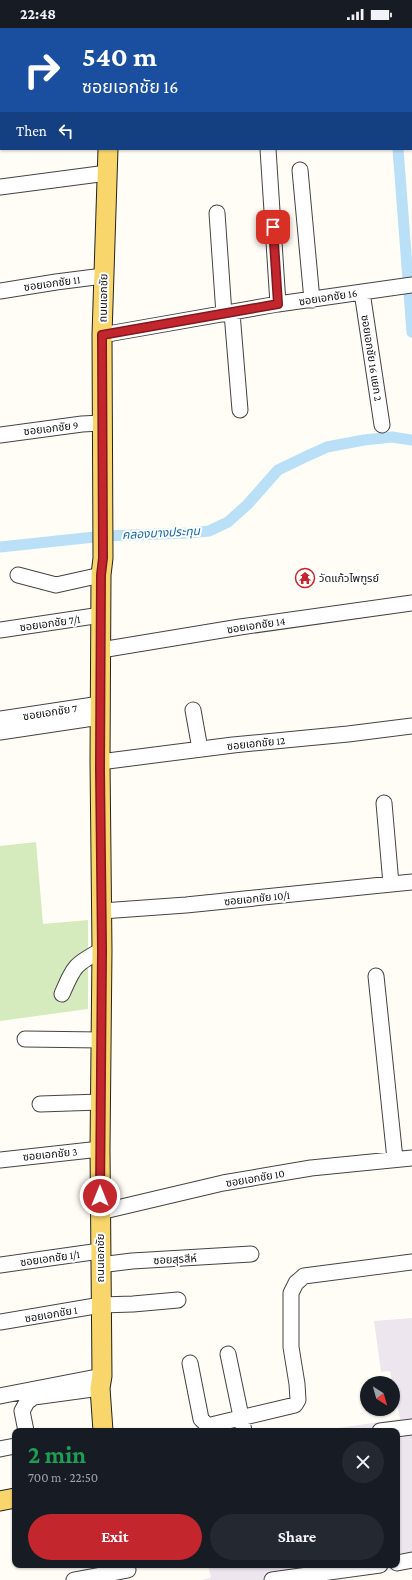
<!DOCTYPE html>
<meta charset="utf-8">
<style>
body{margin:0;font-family:"Crimson Pro","Noto Sans Thai",serif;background:#242831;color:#f1f3f6;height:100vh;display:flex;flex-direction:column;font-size:15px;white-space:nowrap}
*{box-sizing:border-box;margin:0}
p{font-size:13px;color:#9ea1a6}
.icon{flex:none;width:22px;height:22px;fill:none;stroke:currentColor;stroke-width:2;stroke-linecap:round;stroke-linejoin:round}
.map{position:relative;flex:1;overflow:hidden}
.drawer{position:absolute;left:12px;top:1400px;width:388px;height:140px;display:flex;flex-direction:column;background:#171b24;border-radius:8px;box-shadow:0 1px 3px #0004}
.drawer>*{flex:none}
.hud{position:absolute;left:0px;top:0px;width:412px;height:122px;box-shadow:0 1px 3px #0004;background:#1a4fa0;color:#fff;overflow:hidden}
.needle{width:26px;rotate:143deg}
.tools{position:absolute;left:360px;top:1348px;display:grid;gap:8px}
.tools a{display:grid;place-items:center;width:40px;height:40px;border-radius:50%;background:#171b24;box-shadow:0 1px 3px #0004;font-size:20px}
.pin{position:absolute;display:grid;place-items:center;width:34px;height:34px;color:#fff;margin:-17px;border-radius:8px;box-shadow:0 2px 6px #0006}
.me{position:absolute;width:44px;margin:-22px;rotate:0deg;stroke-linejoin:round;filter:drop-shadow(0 0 3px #0008)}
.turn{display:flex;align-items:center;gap:14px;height:84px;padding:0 16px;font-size:18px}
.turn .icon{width:52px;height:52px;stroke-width:2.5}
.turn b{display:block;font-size:28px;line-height:34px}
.then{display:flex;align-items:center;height:38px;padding:0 16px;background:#0003;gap:8px;font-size:15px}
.round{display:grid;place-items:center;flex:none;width:42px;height:42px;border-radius:21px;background:#242831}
.overview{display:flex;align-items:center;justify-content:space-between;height:68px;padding:0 16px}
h1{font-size:24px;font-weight:700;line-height:30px;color:#1e9e55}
.button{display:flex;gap:8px;margin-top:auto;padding:8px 16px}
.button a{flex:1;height:46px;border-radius:24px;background:#c4262e;color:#fff;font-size:16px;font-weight:700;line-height:46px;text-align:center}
.button a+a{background:#242831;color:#f1f3f6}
.status{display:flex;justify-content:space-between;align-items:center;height:28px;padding:0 20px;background:#171b24;direction:ltr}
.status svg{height:11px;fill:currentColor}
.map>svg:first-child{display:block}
.industrial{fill:#eee6ef}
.green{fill:#d5ebbd}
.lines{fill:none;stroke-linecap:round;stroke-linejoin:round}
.canal{stroke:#b9e0f7;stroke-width:11}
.minor-casing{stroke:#444;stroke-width:17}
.major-casing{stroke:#222;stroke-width:21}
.minor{stroke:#fff;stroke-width:15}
.major{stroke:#f9d66b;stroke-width:19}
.route-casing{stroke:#7f191e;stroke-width:10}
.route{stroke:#c4262e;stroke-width:7}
.labels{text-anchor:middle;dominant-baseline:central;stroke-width:4;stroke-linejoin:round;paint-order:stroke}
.street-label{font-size:11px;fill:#111;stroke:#fff}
.poi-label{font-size:11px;fill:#111;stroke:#fff;text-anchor:start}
.water-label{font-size:12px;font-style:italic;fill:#1768a6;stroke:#fff}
</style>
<div class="status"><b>22:48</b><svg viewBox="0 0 49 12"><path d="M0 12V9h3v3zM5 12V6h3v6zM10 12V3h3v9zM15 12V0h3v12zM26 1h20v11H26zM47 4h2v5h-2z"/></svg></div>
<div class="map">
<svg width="412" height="1552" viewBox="0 0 412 1552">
<rect width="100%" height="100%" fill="#fffdf5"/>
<path class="industrial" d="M412,1290V1524L397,1526V1403H318L400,1391L390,1343L381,1344L374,1293Z
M208,1537H334L335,1552H202L211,1550Z"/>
<path class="green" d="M36,814L43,896L88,892V981L0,993V818Z"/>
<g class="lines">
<path class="canal" d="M389,0V1
M398,121L412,304
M0,519L104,508L189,505L209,503L228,494L247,477L278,442L305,429L327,419L364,412L392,409L412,412"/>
<defs>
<path id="minor" d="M306,1L315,0
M411,30L412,29
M0,38H1
M411,92H412
M268,121L278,276
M300,142L312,272
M0,159L107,145
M217,185L224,286
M0,263L56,254L103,248
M362,264L382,397
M232,285L240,382
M102,307L278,276L412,257
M0,407L82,396L101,395
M18,547L56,557L101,547
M0,602L101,587
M101,622L240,599L412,575
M193,682L200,721
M0,691L100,676
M0,704L100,689
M100,734L233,717L348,706L412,698
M384,775L391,856
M102,883L186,877L412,854
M376,948L395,1131
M62,966C74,938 75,936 102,922
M25,1011L101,1012
M40,1076L100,1074
M0,1132L100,1121
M100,1184L223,1155L311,1140L412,1130
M0,1237L100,1223
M100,1237L132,1233L251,1226
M0,1294L101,1277L133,1276L178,1272
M228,1326L244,1403
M190,1335L201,1391L207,1397H211L295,1377L298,1372L297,1356L291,1319V1265L296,1255L304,1248L412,1234
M0,1368L102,1348
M26,1403L22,1383L27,1374L34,1369L100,1360
M380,1403L412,1399
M0,1421L15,1418
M397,1535L412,1532
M74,1552L128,1542
M272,1552L380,1537"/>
<path id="major" d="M113,1V0
M103,1403L100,1360L102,1348L100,1121L102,922L100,734L101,547L103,530L102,307L108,121
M0,1473L15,1470"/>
</defs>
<use href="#minor" class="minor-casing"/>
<use href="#major" class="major-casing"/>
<use href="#minor" class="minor"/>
<use href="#major" class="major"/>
</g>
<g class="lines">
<defs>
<path id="route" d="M100,1168L102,922L100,741L101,547L103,530L102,307L278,276L273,199"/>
</defs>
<use href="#route" class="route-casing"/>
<use href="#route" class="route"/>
</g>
<defs>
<symbol id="temple-ring" viewBox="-11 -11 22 22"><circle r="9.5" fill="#fff" stroke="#c4262e" stroke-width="1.5"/><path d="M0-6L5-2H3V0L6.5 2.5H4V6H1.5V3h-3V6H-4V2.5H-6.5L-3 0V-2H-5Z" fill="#c4262e"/></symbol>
</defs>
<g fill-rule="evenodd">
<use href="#temple-ring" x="294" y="539" width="22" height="22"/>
</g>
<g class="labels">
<g class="street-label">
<text transform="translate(52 255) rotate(-8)">ซอยเอกชัย 11</text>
<text transform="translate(328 269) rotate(-9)">ซอยเอกชัย 16</text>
<text transform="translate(103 270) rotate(-89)">ถนนเอกชัย</text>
<text transform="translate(372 330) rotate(81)">ซอยเอกชัย 16 แยก 2</text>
<text transform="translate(51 400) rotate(-7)">ซอยเอกชัย 9</text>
<text transform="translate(50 595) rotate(-8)">ซอยเอกชัย 7/1</text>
<text transform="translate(256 597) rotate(-9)">ซอยเอกชัย 14</text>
<text transform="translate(50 684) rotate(-9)">ซอยเอกชัย 7</text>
<text transform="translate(256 715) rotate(-6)">ซอยเอกชัย 12</text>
<text transform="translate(257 870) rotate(-6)">ซอยเอกชัย 10/1</text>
<text transform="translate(50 1126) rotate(-6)">ซอยเอกชัย 3</text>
<text transform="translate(255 1150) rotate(-10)">ซอยเอกชัย 10</text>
<text transform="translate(50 1230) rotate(-8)">ซอยเอกชัย 1/1</text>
<text transform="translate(100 1230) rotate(-90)">ถนนเอกชัย</text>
<text transform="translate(175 1231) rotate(-3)">ซอยสุรสีห์</text>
<text transform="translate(51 1286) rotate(-10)">ซอยเอกชัย 1</text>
</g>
<g class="poi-label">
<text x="319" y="550">วัดแก้วไพฑูรย์</text>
</g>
<g class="water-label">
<text transform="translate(161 505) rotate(-3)">คลองบางประทุน</text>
</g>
</g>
</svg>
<div class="tools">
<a><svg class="needle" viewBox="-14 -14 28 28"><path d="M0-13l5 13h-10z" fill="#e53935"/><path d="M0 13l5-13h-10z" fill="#9ea1a6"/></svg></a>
</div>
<div class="pin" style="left:273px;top:199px;background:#d93025"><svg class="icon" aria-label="arrive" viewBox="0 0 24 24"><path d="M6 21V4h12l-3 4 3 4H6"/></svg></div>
<svg class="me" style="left:100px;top:1168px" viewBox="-20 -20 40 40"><circle r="17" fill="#c4262e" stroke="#fff" stroke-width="3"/><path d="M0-11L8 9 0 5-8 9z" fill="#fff"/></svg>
<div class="hud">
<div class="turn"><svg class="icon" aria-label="right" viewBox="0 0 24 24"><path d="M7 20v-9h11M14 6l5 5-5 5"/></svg><div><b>540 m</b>ซอยเอกชัย 16</div></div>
<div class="then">Then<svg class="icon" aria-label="left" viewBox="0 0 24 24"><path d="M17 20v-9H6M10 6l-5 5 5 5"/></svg></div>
</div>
<section class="drawer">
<div class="overview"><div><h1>2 min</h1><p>700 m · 22:50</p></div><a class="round"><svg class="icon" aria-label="close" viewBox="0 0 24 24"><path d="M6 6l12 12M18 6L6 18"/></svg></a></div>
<div class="button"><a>Exit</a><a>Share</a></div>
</section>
</div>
